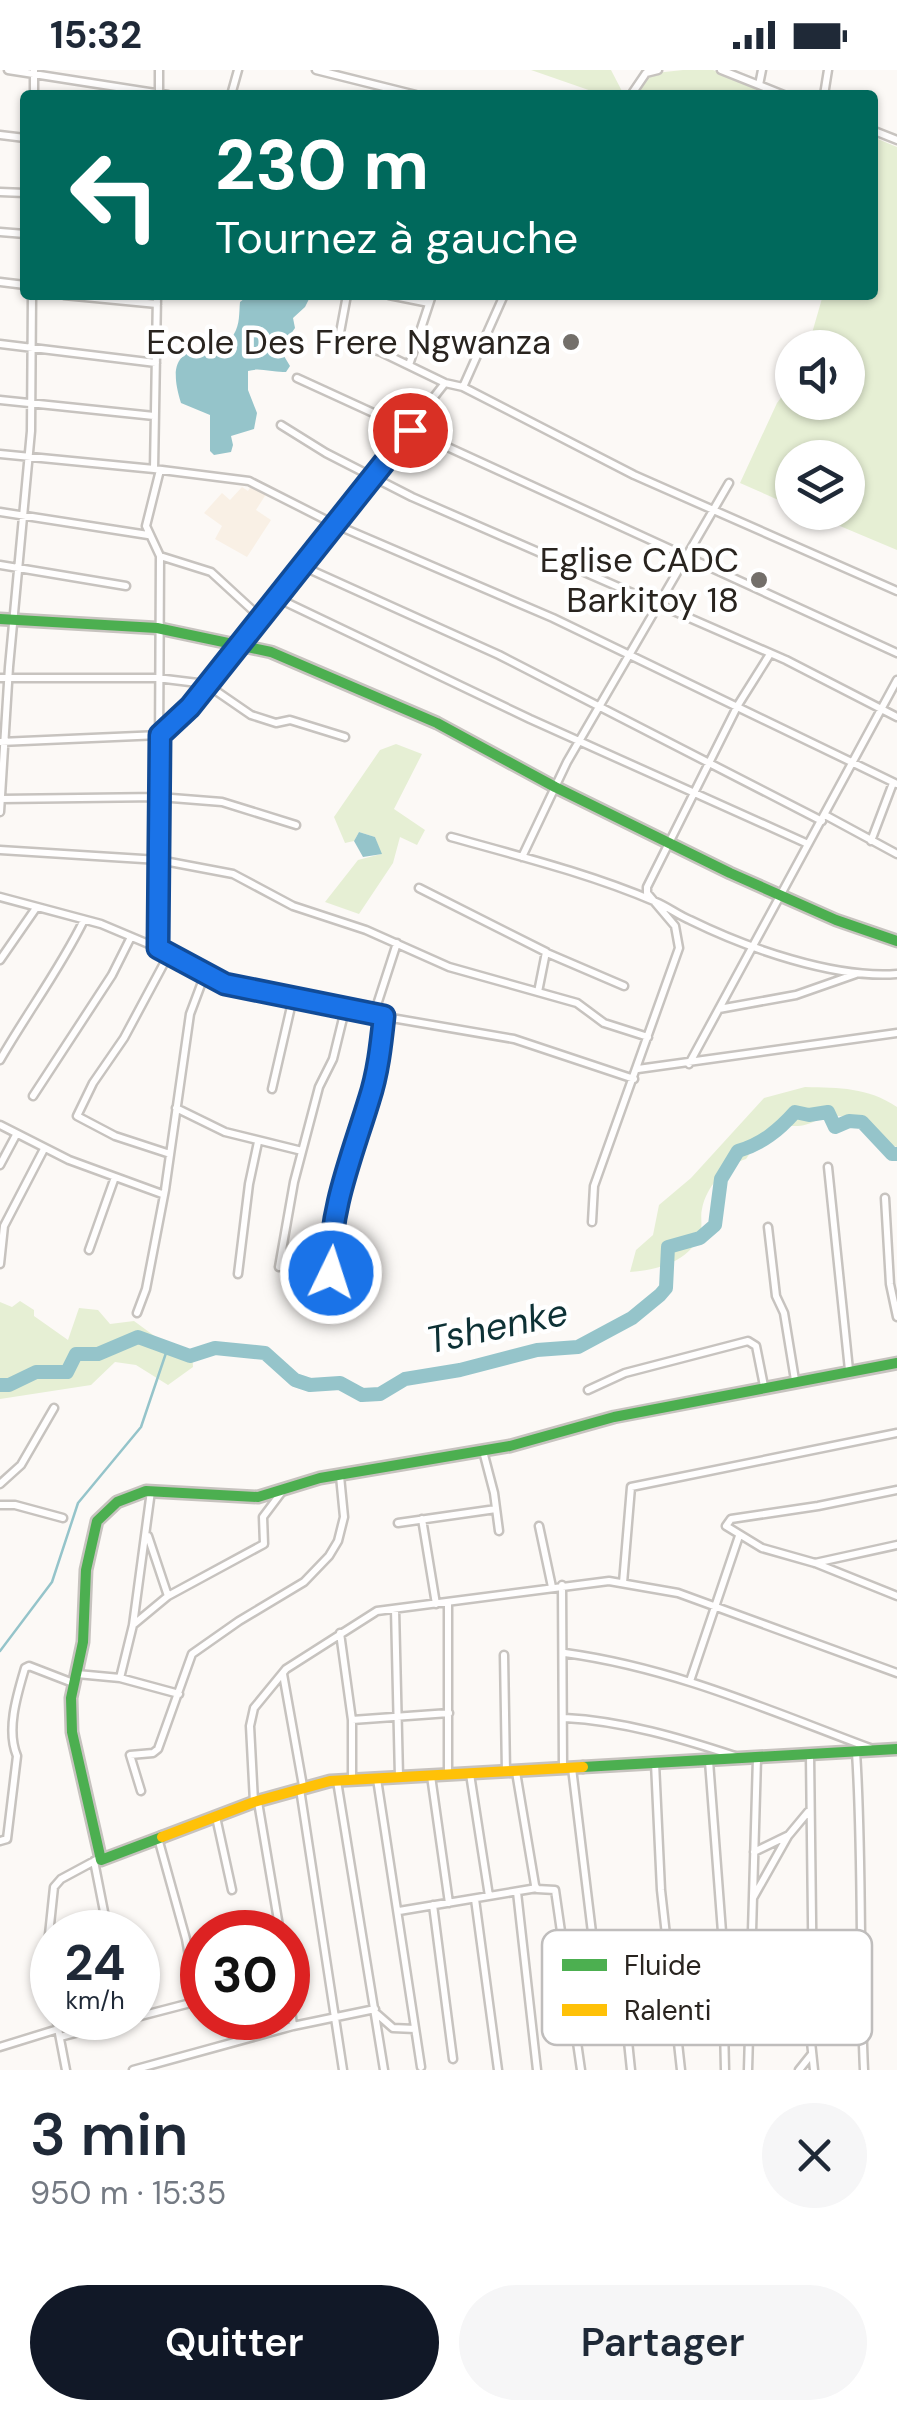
<!DOCTYPE html>
<html lang="fr">
<meta charset="utf-8">
<style>
body{margin:0;font-family:"DM Sans",sans-serif;background:#f6f6f7;color:#1f2937;height:100vh;display:flex;flex-direction:column;font-size:38px;white-space:nowrap}
*{box-sizing:border-box;margin:0}
p{font-size:32px;color:#747a83}
.icon{flex:none;width:55px;height:55px;fill:none;stroke:currentColor;stroke-width:2;stroke-linecap:round;stroke-linejoin:round}
.map{position:relative;height:2000px;overflow:hidden}
.sheet{display:flex;flex-direction:column;background:#fff;flex:1}
.sheet>*{flex:none}
.guide{position:absolute;left:20px;top:20px;width:858px;height:210px;border-radius:10px;box-shadow:0 2px 8px #0004;background:#00695c;color:#fff;overflow:hidden}
.fabs{position:absolute;left:775px;top:260px;display:grid;gap:20px}
.fabs a{display:grid;place-items:center;width:90px;height:90px;border-radius:50%;background:#fff;box-shadow:0 2px 8px #0004;font-size:50px}
.speed{position:absolute;left:30px;top:1840px;display:flex;gap:20px;font-size:50px;font-weight:700;text-align:center}
.speed>*{display:grid;place-content:center;width:130px;height:130px;border-radius:50%;background:#fff;box-shadow:0 2px 8px #0004;line-height:1}
.speed small{font-size:25px;font-weight:400}
.speed .limit{border:15px solid #d22;background:#fff;color:#111}
.pin{position:absolute;display:grid;place-items:center;width:85px;height:85px;color:#fff;margin:-42px;border:5px solid #fff;border-radius:50%;box-shadow:0 2px 10px #0007}
.me{position:absolute;width:110px;margin:-55px;rotate:4deg;stroke-linejoin:round;filter:drop-shadow(0 0 8px #0008)}
.turn{display:flex;align-items:center;gap:35px;height:210px;padding:0 30px;font-size:45px}
.turn .icon{width:130px;height:130px;stroke-width:2.5}
.turn b{display:block;font-size:70px;line-height:85px}
.round{display:grid;place-items:center;flex:none;width:105px;height:105px;border-radius:52px;background:#f6f6f7}
.headline{display:flex;align-items:center;justify-content:space-between;height:170px;padding:0 30px}
h1{font-size:60px;font-weight:600;line-height:75px}
.action{display:flex;gap:20px;margin-top:auto;padding:20px 30px}
.action a{flex:1;height:115px;border-radius:60px;background:#111827;color:#fff;font-size:40px;font-weight:600;line-height:115px;text-align:center}
.action a+a{background:#f6f6f7;color:#1f2937}
.status{display:flex;justify-content:space-between;align-items:center;height:70px;padding:0 50px;background:#fff;direction:ltr}
.status svg{height:28px;fill:currentColor}
.map>svg:first-child{display:block}
.built{fill:#f9f0e5}
.green{fill:#e6efd4}
.water{fill:#95c4ca}
.lines{fill:none;stroke-linecap:round;stroke-linejoin:round}
.stream{stroke:#95c4ca;stroke-width:2.5}
.river{stroke:#95c4ca;stroke-width:14}
.street-casing{stroke:#c7c3bf;stroke-width:11}
.fast-casing{stroke:#c7c3bf;stroke-width:15}
.slow-casing{stroke:#c7c3bf;stroke-width:15}
.street{stroke:#fffefe;stroke-width:6}
.fast{stroke:#4caf50;stroke-width:10}
.slow{stroke:#ffc107;stroke-width:10}
.route-casing{stroke:#114b97;stroke-width:25}
.route{stroke:#1a73e8;stroke-width:18}
.poi-dot{fill:#736f6a;stroke:#fff;stroke-width:4}
.labels{text-anchor:middle;dominant-baseline:central;stroke-width:9;stroke-linejoin:round;paint-order:stroke}
.poi-label{font-size:35px;fill:#29241f;stroke:#fff;text-anchor:end}
.water-label{font-size:38px;font-style:italic;fill:#0d3135;stroke:#fff}
.key{fill:#fff;stroke:#bfbdbc;stroke-width:2.5}
.key-label{font-size:28px;fill:#29241f}
</style>
<div class="status"><b>15:32</b><svg viewBox="0 0 49 12"><path d="M0 12V9h3v3zM5 12V6h3v6zM10 12V3h3v9zM15 12V0h3v12zM26 1h20v11H26zM47 4h2v5h-2z"/></svg></div>
<div class="map">
<svg width="897" height="2000" viewBox="0 0 897 2000">
<rect width="100%" height="100%" fill="#fcf9f6"/>
<path class="built" d="M253,413L268,421L256,440L271,450L247,487L215,469L222,456L204,443L222,423L230,430L242,417L248,421Z"/>
<path class="green" d="M531,0H611L624,25H603Z
M683,0H713L756,18L754,25H636L646,4Z
M873,67L897,77V480L809,443L848,442V388H792V436L740,413L777,333L792,313V332H848V278L808,277L823,225H872Z
M396,674L422,684L394,739L425,760L417,775L400,767L393,793L359,844L325,832L358,790L381,784L375,767L359,762L354,771L345,773L334,747L380,680Z
M805,1017C840,1018 867,1017 897,1037V1077L879,1071L870,1056C860,1052 849,1047 839,1046C815,1045 812,1060 784,1055L757,1073L746,1089C726,1095 706,1117 702,1139C700,1146 703,1155 700,1163C691,1192 656,1200 630,1202L636,1180L653,1165L659,1135L691,1108L764,1028Z
M20,1231L34,1240V1246L68,1270L79,1238L98,1240L110,1254L134,1251L164,1273L192,1280L193,1297L168,1315L136,1295L115,1292L91,1315L0,1329V1232L12,1237Z"/>
<path class="water" d="M249,225H311L305,237L293,248L295,258L288,268L292,274L284,286L290,296L286,302C273,303 260,297 248,301V320L257,343L254,359L231,366L233,375L231,382L214,385L210,381V345L181,333C158,260 218,290 234,264C240,254 239,243 240,232Z
M359,762L375,767L382,784L363,787L354,771Z"/>
<g class="lines">
<path class="stream" d="M0,1581L52,1512L78,1433L141,1357L167,1280"/>
<path class="river" d="M0,1315H9L36,1302H67L76,1284H98L138,1267L190,1286L215,1278L265,1283L295,1310L310,1315L340,1313L362,1325L380,1324L405,1309L460,1300L537,1280L578,1277L632,1248L660,1225L666,1218L668,1177L700,1168L715,1155L721,1109L738,1081C762,1074 779,1060 795,1042L809,1045L828,1042L835,1057L849,1051L862,1052L892,1084H897"/>
<defs>
<path id="street" d="M8,0L168,25
M316,0L416,25
M721,0L784,25
M759,15L762,0
M159,24V0
M34,25V0
M231,25L238,0
M631,25L646,3L658,0
M824,25L828,0
M872,60L897,70
M0,65L25,68
M0,122L25,123
M0,162L25,164
M0,212L25,215
M64,225L157,234
M389,225L429,233
M321,262L381,282L445,313L463,317L634,405L897,521
M339,268L347,225
M0,274L156,293
M409,295L432,225
M297,308L897,583
M463,317L504,225
M0,330L154,346
M281,355L326,383L412,427L786,590L897,647
M0,384L154,399L157,225
M154,399L249,411L334,454L553,548L897,714
M0,442L148,465
M160,486L211,502L261,548
M0,495L126,516
M302,496L499,585L822,751
M277,528L530,649L808,774
M0,608H157L206,614L251,645L276,653L290,650L345,667
M0,672L160,665L190,637L445,313
M1,729L159,727L222,732L296,755
M0,742L9,597L31,361L32,225
M825,745L897,784
M451,767C519,786 591,804 656,832C668,837 678,845 690,850C747,878 834,909 897,904
M871,771L893,713
M0,780L159,790L233,804L293,836L366,860L449,897L577,933L604,953L648,967
M522,787L567,692L729,413
M419,818L546,882L538,922
M0,827L101,854L158,878L225,914L345,940L514,969L634,1009
M158,878L160,486L146,456L160,400
M547,883L624,916
M169,884L124,968L93,1013L77,1046L115,1066L170,1084
M0,890L36,838
M719,939L796,925L856,904
M374,944L397,873
M0,990C27,943 60,899 84,850
M689,994L897,610
M638,999L897,963
M272,1019L293,928
M33,1026L112,905L131,867
M176,1038L225,1062L302,1081
M0,1055L69,1090L162,1124
M0,1095L16,1065
M828,1097L849,1300
M885,1128L890,1214L897,1247
M592,1152L594,1116L679,878L675,856L647,823V817L738,635L770,584
M768,1157L776,1226L784,1243L795,1310
M89,1180L115,1107
M0,1194L4,1156L44,1079
M279,1197L294,1112L319,1017L333,989L345,940
M238,1204L249,1114L258,1072
M328,1221L332,1166L349,1090L376,1004L384,946
M137,1243L146,1219L165,1120L190,944L205,904
M588,1320L625,1303L748,1271L756,1276L764,1316
M483,1381L494,1423L499,1461
M0,1414L21,1395L54,1338
M897,1420L818,1436L731,1449L726,1456L762,1478L815,1493L897,1526
M0,1435H15L63,1448
M422,1449L436,1534
M398,1453L496,1439
M539,1456L552,1517
M148,1466L168,1526
M815,1493L897,1475
M623,1513L631,1417L897,1363
M562,1515L563,1698
M395,1539L399,1707
M133,1555L168,1526L264,1474L263,1447L281,1423
M340,1563L352,1650V1709
M565,1583C674,1598 768,1640 870,1678
M504,1585L506,1702
M77,1604L120,1608L179,1624
M283,1604L303,1716
M120,1608L133,1555L151,1421
M690,1611L739,1466
M565,1648C623,1651 680,1668 735,1686
M352,1650L449,1643
M856,1682C863,1788 859,1894 864,2000
M810,1685L813,1932L809,1953L814,2000
M709,1691L722,1862L725,2000
M655,1693L661,1820L681,2000
M572,1698L594,1879L598,1884L619,1885L631,2000
M516,1702L535,1815L537,1819L555,1820L581,2000
M448,1704V1532
M470,1704L489,1826
M431,1706L449,1833
M377,1709L421,1997
M337,1711L384,2000
M300,1719L343,2000
M141,1721L130,1685L153,1683L158,1679L192,1584L239,1551L304,1512L329,1486L338,1471L344,1447L340,1406
M254,1732L250,1656L254,1638L286,1599L377,1541L609,1511L678,1523L897,1603
M258,1732L280,1862
M216,1747L232,1820
M158,1768L186,1869L197,1931
M0,1771L7,1769L17,1686C6,1660 17,1625 25,1598L29,1596L73,1613
M754,1782L787,1766
M94,1791L108,1862
M517,1822L537,2000
M753,1828L788,1766L808,1742
M475,1829L498,2000
M433,1835L453,1989
M399,1841L537,1818
M288,1913L293,1956
M52,1924L46,1893L54,1817L61,1809L100,1788
M377,1944L393,1958L415,1959
M56,1948L66,2000
M60,1967L202,1930
M0,1977L58,1959
M133,2000L293,1956L375,1939
M748,2000L757,1688
M799,2000L811,1985"/>
<path id="fast" d="M0,549L157,558L271,582L437,653L555,717L730,803L836,850L897,871
M583,1697L897,1679
M162,1767L101,1790L72,1662L71,1628L83,1572L86,1500L97,1451L117,1432L146,1421L258,1427L320,1408L510,1376L614,1347L897,1293"/>
<path id="slow" d="M162,1767L254,1732L330,1711L583,1697"/>
</defs>
<use href="#street" class="street-casing"/>
<use href="#fast" class="fast-casing"/>
<use href="#slow" class="slow-casing"/>
<use href="#street" class="street"/>
<use href="#fast" class="fast"/>
<use href="#slow" class="slow"/>
</g>
<g class="lines">
<defs>
<path id="route" d="M331,1203C328,1143 352,1086 369,1030C378,1003 381,974 384,946L225,914L158,878L160,665L190,637L410,360"/>
</defs>
<use href="#route" class="route-casing"/>
<use href="#route" class="route"/>
</g>
<g class="poi-dot">
<circle cx="571" cy="272" r="10"/>
<circle cx="759" cy="510" r="10"/>
</g>
<g class="labels">
<g class="poi-label">
<text x="551" y="272">Ecole Des Frere Ngwanza</text>
<text x="739" y="490">Eglise CADC<tspan x="739" dy="40">Barkitoy 18</tspan></text>
</g>
<g class="water-label">
<text transform="translate(497 1256) rotate(-12)">Tshenke</text>
</g>
</g>
<rect x="542" y="1860" width="330" height="115" rx="15" class="key"/>
<rect x="562" y="1889" width="45" height="12" fill="#4caf50"/>
<rect x="562" y="1934" width="45" height="12" fill="#ffc107"/>
<g class="key-label">
<text x="624" y="1905">Fluide</text>
<text x="624" y="1950">Ralenti</text>
</g>
</svg>
<div class="fabs">
<a><svg class="icon" aria-label="sound" viewBox="0 0 24 24"><path d="M4 9h4l5-4v14l-5-4H4zM17 9q2 3 0 6"/></svg></a>
<a><svg class="icon" aria-label="layers" viewBox="0 0 24 24"><path d="M12 4l9 5-9 5-9-5zM3 14l9 5 9-5"/></svg></a>
</div>
<div class="speed"><div>24<small>km/h</small></div><div class="limit">30</div></div>
<div class="pin" style="left:410px;top:360px;background:#d93025"><svg class="icon" aria-label="arrive" viewBox="0 0 24 24"><path d="M6 21V4h12l-3 4 3 4H6"/></svg></div>
<svg class="me" style="left:331px;top:1203px" viewBox="-20 -20 40 40"><circle r="17" fill="#1a73e8" stroke="#fff" stroke-width="3"/><path d="M0-11L8 9 0 5-8 9z" fill="#fff"/></svg>
<div class="guide">
<div class="turn"><svg class="icon" aria-label="left" viewBox="0 0 24 24"><path d="M17 20v-9H6M10 6l-5 5 5 5"/></svg><div><b>230 m</b>Tournez à gauche</div></div>
</div>
</div>
<section class="sheet">
<div class="headline"><div><h1>3 min</h1><p>950 m · 15:35</p></div><a class="round"><svg class="icon" aria-label="close" viewBox="0 0 24 24"><path d="M6 6l12 12M18 6L6 18"/></svg></a></div>
<div class="action"><a>Quitter</a><a>Partager</a></div>
</section>
